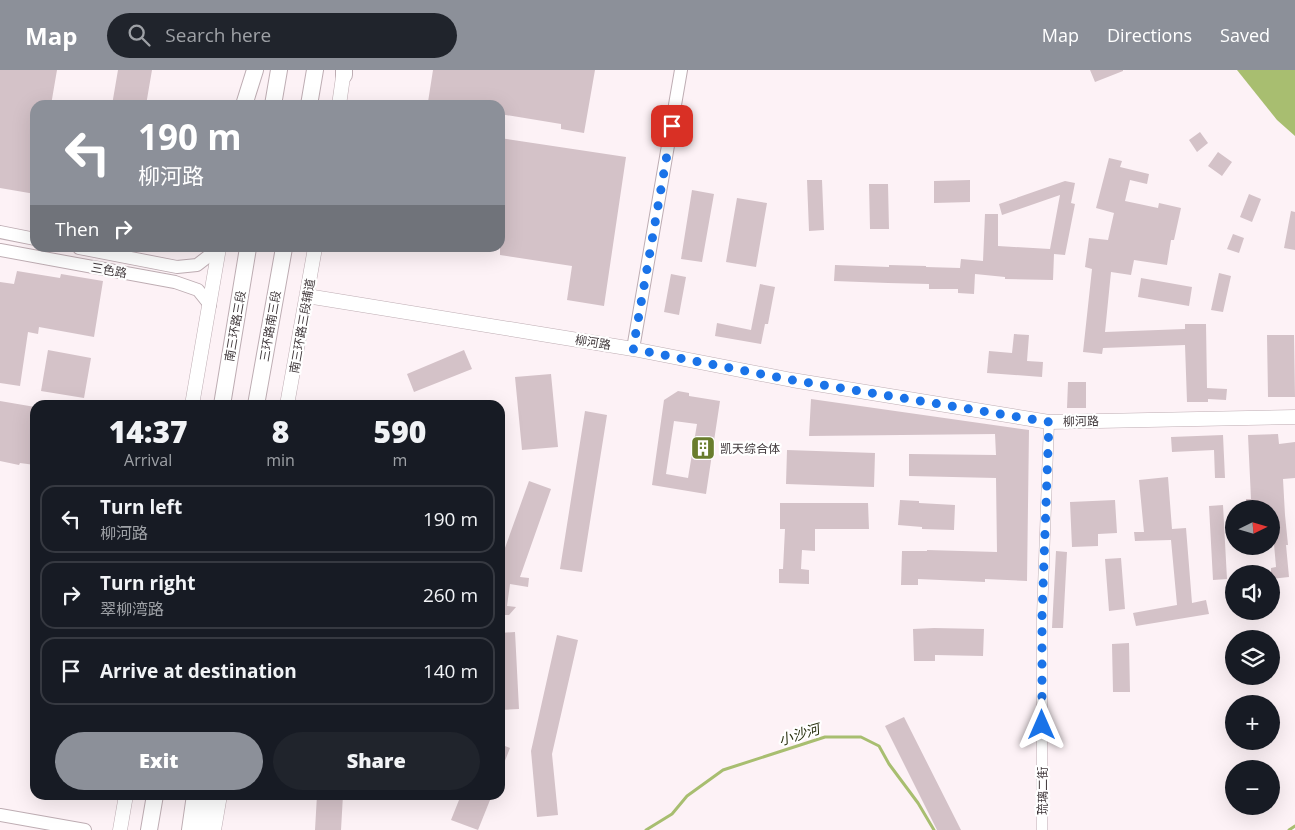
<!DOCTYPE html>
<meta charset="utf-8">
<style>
body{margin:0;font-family:"Open Sans","Noto Sans SC",sans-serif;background:#20242c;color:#f1f3f6;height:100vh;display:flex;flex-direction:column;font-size:19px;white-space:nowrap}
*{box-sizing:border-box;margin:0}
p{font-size:16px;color:#9ea1a6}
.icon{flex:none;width:28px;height:28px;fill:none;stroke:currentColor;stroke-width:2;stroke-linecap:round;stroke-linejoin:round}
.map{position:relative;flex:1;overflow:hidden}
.side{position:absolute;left:30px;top:330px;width:475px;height:400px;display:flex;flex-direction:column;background:#171b24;border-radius:15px;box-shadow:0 5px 20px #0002}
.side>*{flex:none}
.guide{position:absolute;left:30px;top:30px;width:475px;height:152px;border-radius:15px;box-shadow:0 5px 20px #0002;background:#8c9099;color:#fff;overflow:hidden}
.needle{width:32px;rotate:85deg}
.controls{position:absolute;left:1225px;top:430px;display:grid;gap:10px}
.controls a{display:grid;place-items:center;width:55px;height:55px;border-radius:50%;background:#171b24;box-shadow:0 5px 20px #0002;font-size:25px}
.pin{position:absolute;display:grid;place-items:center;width:42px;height:42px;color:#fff;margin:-21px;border-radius:10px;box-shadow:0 2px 8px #0006}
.me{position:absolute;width:55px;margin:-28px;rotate:0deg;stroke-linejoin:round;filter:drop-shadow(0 0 4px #0008)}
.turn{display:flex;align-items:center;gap:18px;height:105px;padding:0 25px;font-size:22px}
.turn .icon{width:65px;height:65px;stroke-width:2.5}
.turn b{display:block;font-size:35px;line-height:42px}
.then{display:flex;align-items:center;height:48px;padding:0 25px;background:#0003;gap:10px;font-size:19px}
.eta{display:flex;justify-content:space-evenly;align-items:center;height:85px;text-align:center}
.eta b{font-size:30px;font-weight:800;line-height:35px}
.cta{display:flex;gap:10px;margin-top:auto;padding:10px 25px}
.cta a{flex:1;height:58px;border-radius:30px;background:#8c9099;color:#fff;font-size:20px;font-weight:800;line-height:58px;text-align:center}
.cta a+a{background:#20242c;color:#f1f3f6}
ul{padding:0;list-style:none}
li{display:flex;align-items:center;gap:15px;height:68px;margin:0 10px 8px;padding:0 15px;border:2px solid #363941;border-radius:15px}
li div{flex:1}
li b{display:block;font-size:19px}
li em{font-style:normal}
header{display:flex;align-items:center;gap:30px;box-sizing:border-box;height:70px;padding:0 25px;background:#8c9099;color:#fff}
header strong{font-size:24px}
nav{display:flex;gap:28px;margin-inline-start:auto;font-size:18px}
.search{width:350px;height:45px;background:#20242c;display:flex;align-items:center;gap:12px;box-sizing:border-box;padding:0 18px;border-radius:28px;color:#9ea1a6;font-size:19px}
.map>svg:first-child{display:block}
.water{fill:#a8be70}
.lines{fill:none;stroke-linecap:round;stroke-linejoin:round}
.stream{stroke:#a8be70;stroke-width:3}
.building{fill:#d4c2c8;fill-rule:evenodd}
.minor-casing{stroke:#beadb3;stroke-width:11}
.tertiary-casing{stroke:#beadb3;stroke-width:14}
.secondary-casing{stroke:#beadb3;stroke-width:15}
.trunk-casing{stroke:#beadb3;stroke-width:18}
.minor{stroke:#fff;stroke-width:10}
.tertiary{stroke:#fff;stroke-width:12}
.secondary{stroke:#fff;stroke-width:14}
.trunk{stroke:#fff;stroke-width:16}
.route{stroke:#1a73e8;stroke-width:9;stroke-dasharray:0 16.2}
.labels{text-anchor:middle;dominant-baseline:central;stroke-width:4.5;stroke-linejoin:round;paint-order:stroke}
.street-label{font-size:12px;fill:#41393c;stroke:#fff}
.poi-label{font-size:12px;fill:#41393c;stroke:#fff;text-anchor:start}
.water-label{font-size:14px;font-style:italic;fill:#293110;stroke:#fff}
</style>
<header>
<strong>Map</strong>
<div class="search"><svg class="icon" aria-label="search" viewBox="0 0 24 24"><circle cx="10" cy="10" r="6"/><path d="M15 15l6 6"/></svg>Search here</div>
<nav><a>Map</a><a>Directions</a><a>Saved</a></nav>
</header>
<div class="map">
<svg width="1295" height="760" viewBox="0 0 1295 760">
<rect width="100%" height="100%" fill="#fdf2f6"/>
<path class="water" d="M1237,0H1295V66L1277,50Z"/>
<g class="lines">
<path class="stream" d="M646,760L672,744L687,726L723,700L825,667H861L879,676L889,694L918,733L934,760
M1289,760L1295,756"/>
</g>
<path class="building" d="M0,0H57L51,35H35V124L0,118Z
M118,0H152L146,35H112Z
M433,0H595L584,63L561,59V54L500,44V35H445L428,32Z
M1090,0H1123V1L1095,12Z
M1200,62L1208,73L1197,82L1189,70Z
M500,68L626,87L604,236L567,230L572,196L500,185Z
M1218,82L1232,92L1222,106L1208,96Z
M1109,88L1122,91L1120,97L1149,104L1147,114L1130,110L1125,131L1158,138L1159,133L1181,138L1174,170H1171L1167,195L1134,190L1131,205L1111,202L1105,262L1185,259V254H1206L1207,318L1227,319L1226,330L1208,329V332H1187L1185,275L1103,278L1102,284L1083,282L1092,199L1085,197L1089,168L1108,170L1114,143L1096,138Z
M807,110H822L824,160L809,161Z
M970,110V132L934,133V111Z
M1065,111L1075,113L1071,133L1075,134L1065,185L1054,184L1053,210L1005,209V207L975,204L974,224L958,223V219H929V214L888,213L834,211L835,195L889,197V195L926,196V197L960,198L961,189L983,191L985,144H998V176L1050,179L1060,125L1002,145L999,134Z
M869,114H888L889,159H870Z
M692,120L714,124L702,192L681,189Z
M1249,124L1261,129L1252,152L1240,147Z
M737,128L767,133L756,197L726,192Z
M1291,141L1295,142V180L1284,178Z
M1233,164L1244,168L1239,183L1227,179Z
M17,201L60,208L61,204L103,211L94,267L39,257L38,264L28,262L20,316L0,313V212L14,214Z
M1219,203L1231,206L1223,242L1211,240Z
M671,204L686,207L679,245L664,242Z
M1141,208L1192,217L1189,236L1138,227Z
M760,214L775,217L768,254H765L761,274L715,266L717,253L751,260Z
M1014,264L1029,265L1027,291L1043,292L1042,307L987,303L989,281L1012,283Z
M1267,265H1294L1295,327H1268Z
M48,280L91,288L84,328L41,321Z
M464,280L472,299L414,322L407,304Z
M551,304L558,377L522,380L515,307Z
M1068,312H1086V338H1067Z
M678,321L689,323V326L720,331L706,424L652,415L664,330ZM674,351L697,354L688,408L666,404Z
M811,329L1029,360L1027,511L985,509V512L918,509V515H901L902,481H927V480L997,482L996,408L909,406V384L996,385L995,364L809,366Z
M0,331L35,337V395L20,393L19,395L0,391Z
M585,341L607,345L582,502L560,499Z
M1278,364L1279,374L1295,372V408L1283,409L1285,445L1288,475H1286L1289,507L1271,509V498L1276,497L1271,439H1246V429H1251L1248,365Z
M1223,365L1225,408H1215L1214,380L1172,382L1171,367Z
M787,380L875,383L874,417L786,414Z
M1168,407L1172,459L1186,458L1192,533L1206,530L1209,544L1136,556L1133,543L1177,535L1171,470L1135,471L1134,462H1144L1139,410Z
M529,411L551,419L520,507L529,508L528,517L510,514L507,536L516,537L509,545H505V548L500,547V506L503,490L501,489Z
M900,430L919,431V433L955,435L954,460L922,459V457L898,455Z
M1115,430L1117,463L1098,464V476L1072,477L1070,432Z
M780,433H868L869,459H815V481L802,480L801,499L809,500V514L779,513V499H783L785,459H780Z
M1223,435L1227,509L1213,510L1209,436Z
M1056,481L1067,482L1063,558H1052Z
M1121,488L1125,539L1109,541L1105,489Z
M934,558L984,559L983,586L935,585V591H914L913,559Z
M515,562L519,639L500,640V563Z
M557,565L578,570L552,684L558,745L537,747L531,681Z
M1129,573L1130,622H1113L1112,574Z
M904,647L961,760H937L885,656Z
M500,674L510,678L501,701H500Z
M317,725H343L341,760H315Z
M461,725H492L478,760L451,750Z"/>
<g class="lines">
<defs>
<path id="minor" d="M1042,760V546L1049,352"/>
<path id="tertiary" d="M0,162L35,169
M79,178L177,197L197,195L219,178
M0,180L175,212L198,220L210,235
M633,279L681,0
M0,745L85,760"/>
<path id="secondary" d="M339,35L344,0
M307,226L633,279L792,310L1049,352L1295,347
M192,335L219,178
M287,335L315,178
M120,760L126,725
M214,760L220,725"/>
<path id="trunk" d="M344,0V5
M244,35L255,0
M273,35L279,0
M309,35L315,0
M222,335L248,178
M256,335L284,178
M149,760L155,725
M190,760L195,725
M201,760L210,725"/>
</defs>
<use href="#minor" class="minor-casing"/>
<use href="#tertiary" class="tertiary-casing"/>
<use href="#secondary" class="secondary-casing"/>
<use href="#trunk" class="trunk-casing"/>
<use href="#minor" class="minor"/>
<use href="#tertiary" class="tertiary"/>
<use href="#secondary" class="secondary"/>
<use href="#trunk" class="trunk"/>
</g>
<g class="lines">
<path class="route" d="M672,56L633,279L792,310L1049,352L1042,546V655"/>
</g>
<defs>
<symbol id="building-square" viewBox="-11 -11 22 22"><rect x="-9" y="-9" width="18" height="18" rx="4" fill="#697d2d" stroke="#fff"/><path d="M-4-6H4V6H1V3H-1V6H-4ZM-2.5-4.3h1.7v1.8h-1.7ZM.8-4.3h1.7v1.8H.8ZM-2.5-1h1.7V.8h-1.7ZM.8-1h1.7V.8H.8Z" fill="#fff"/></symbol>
</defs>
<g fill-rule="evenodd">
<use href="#building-square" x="689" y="364" width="28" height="28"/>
</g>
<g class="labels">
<g class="street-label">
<text transform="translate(109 200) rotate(10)">三色路</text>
<text transform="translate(235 256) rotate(-80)">南三环路三段</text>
<text transform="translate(270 256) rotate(-80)">三环路南三段</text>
<text transform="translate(302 256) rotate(-80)">南三环路三段辅道</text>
<text transform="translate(593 272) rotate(9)">柳河路</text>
<text transform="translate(1081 351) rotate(-1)">柳河路</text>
<text transform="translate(1042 721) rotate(-90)">琉璃二街</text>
</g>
<g class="poi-label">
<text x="720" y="378">凯天综合体</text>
</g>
<g class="water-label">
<text transform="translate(799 664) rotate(-17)">小沙河</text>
</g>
</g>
</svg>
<div class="controls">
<a><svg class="needle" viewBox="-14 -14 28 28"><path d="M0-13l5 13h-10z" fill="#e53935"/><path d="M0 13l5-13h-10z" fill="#9ea1a6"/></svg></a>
<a><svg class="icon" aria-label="sound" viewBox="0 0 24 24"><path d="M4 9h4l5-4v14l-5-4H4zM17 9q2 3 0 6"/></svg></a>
<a><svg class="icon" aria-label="layers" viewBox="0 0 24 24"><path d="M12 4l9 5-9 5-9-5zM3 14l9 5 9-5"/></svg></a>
<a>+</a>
<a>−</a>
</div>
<div class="pin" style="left:672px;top:56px;background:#d93025"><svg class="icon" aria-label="arrive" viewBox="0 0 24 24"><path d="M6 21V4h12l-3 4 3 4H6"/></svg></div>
<svg class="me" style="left:1042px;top:655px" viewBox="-20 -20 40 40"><path d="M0-17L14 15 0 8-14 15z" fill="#1a73e8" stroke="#fff" stroke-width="4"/></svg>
<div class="guide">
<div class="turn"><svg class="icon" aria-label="left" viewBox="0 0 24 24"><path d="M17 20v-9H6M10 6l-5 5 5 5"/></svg><div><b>190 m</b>柳河路</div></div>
<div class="then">Then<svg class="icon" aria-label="right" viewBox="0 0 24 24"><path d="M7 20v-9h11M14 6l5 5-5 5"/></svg></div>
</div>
<section class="side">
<div class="eta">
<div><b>14:37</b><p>Arrival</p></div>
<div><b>8</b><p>min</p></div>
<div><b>590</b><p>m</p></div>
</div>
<ul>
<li><svg class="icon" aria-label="left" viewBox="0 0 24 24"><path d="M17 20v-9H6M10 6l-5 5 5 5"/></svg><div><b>Turn left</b><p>柳河路</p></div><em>190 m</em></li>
<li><svg class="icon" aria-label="right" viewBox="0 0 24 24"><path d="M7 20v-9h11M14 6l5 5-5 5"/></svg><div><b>Turn right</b><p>翠柳湾路</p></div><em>260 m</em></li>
<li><svg class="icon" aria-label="arrive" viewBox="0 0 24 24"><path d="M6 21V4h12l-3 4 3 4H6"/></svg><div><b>Arrive at destination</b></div><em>140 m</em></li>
</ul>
<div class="cta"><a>Exit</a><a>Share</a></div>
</section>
</div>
